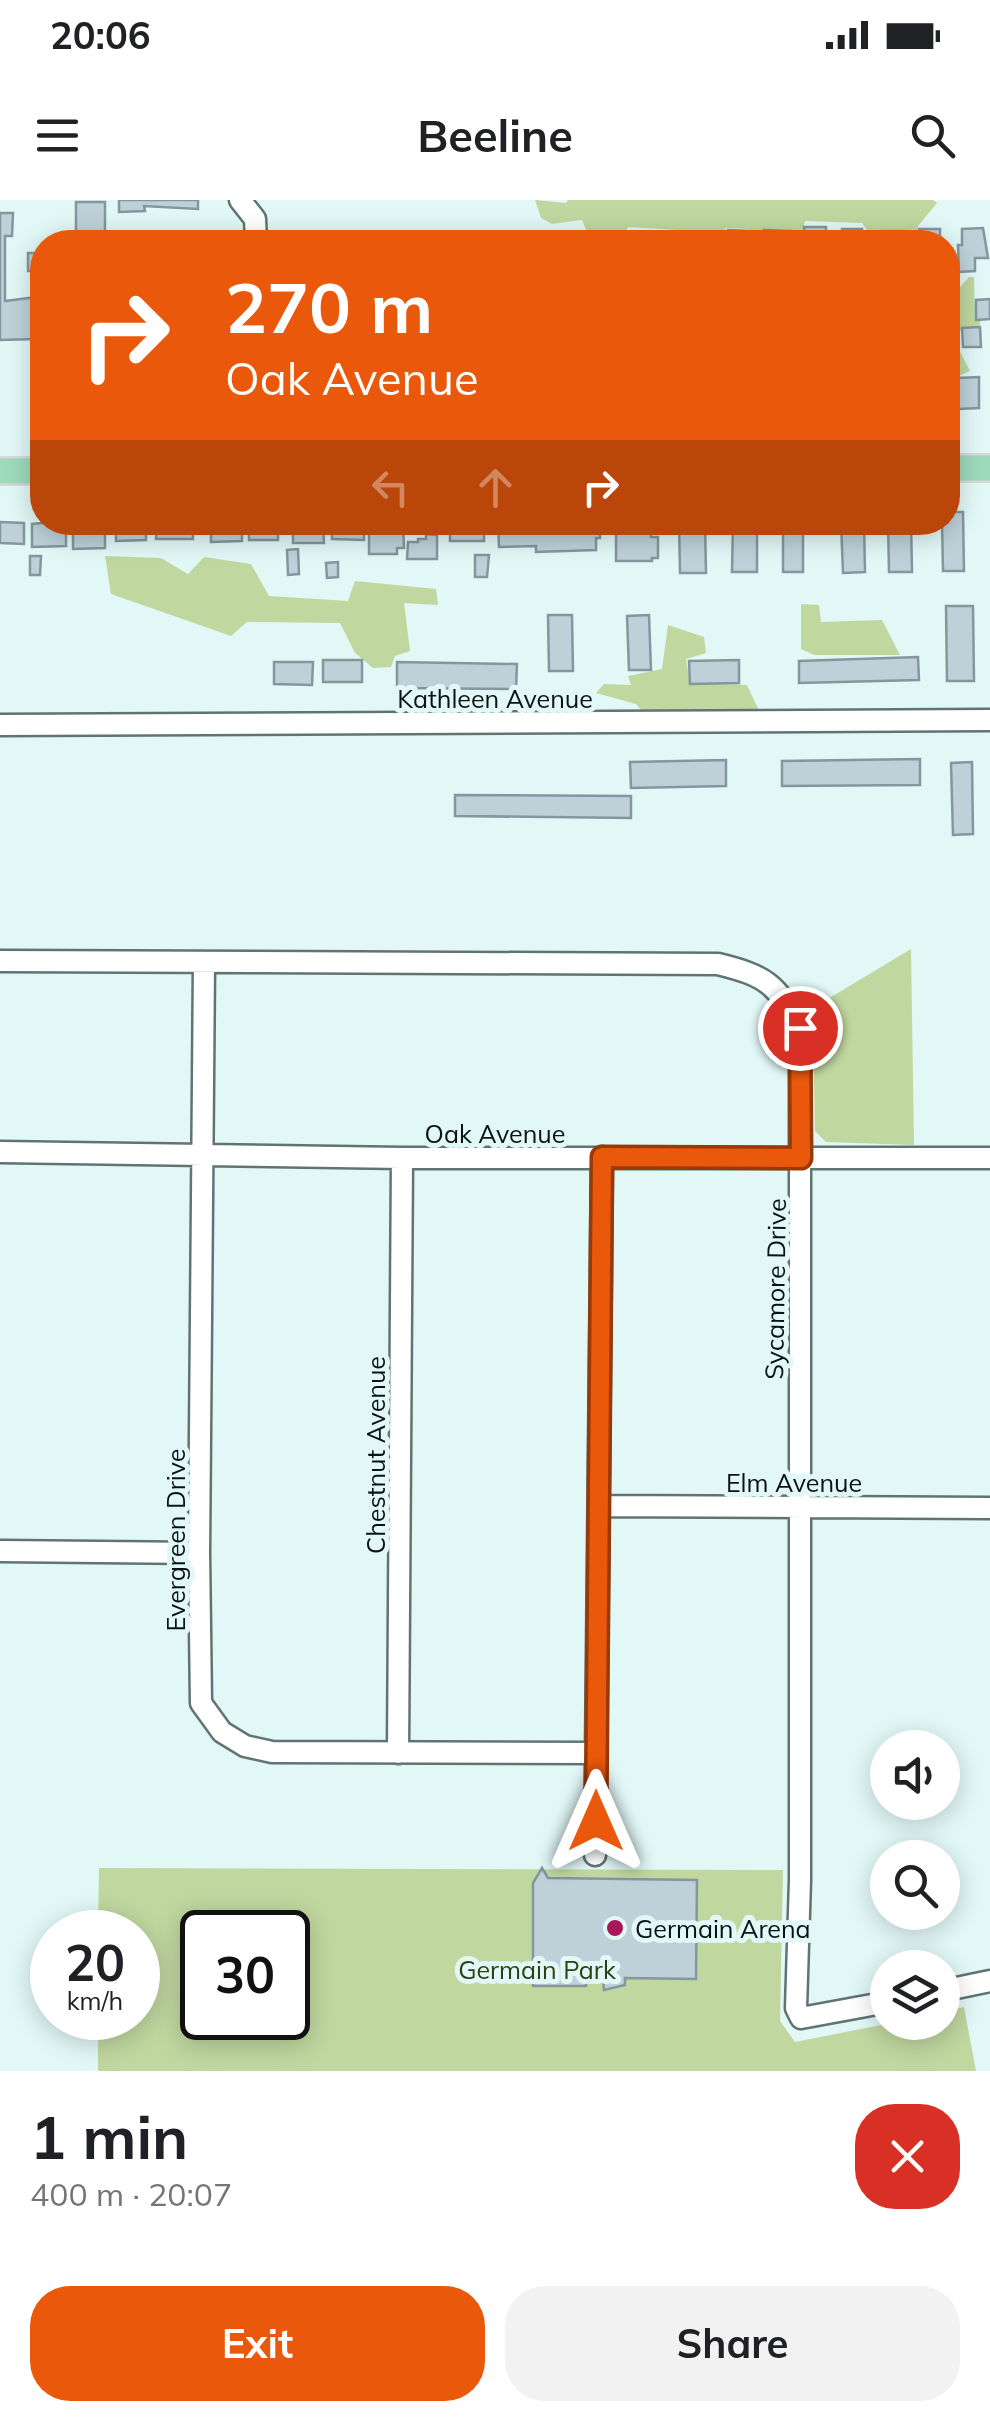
<!DOCTYPE html>
<meta charset="utf-8">
<style>
body{margin:0;font-family:Mulish,sans-serif;background:#f2f2f2;color:#202124;height:100vh;display:flex;flex-direction:column;font-size:38px;white-space:nowrap}
*{box-sizing:border-box;margin:0}
p{font-size:32px;color:#757577}
.icon{flex:none;width:55px;height:55px;fill:none;stroke:currentColor;stroke-width:2;stroke-linecap:round;stroke-linejoin:round}
.map{position:relative;height:1871px;overflow:hidden}
.sheet{display:flex;flex-direction:column;background:#fff;flex:1}
.sheet>*{flex:none}
.guide{position:absolute;left:30px;top:30px;width:930px;height:305px;border-radius:40px;box-shadow:0 5px 25px #0003;background:#ea580c;color:#fff;overflow:hidden}
.buttons{position:absolute;left:870px;top:1530px;display:grid;gap:20px}
.buttons a{display:grid;place-items:center;width:90px;height:90px;border-radius:50%;background:#fff;box-shadow:0 5px 25px #0003;font-size:50px}
.speed{position:absolute;left:30px;top:1710px;display:flex;gap:20px;font-size:50px;font-weight:700;text-align:center}
.speed>*{display:grid;place-content:center;width:130px;height:130px;border-radius:50%;background:#fff;box-shadow:0 5px 25px #0003;line-height:1}
.speed small{font-size:25px;font-weight:400}
.speed .limit{border:5px solid #111;border-radius:15px;background:#fff;color:#111}
.pin{position:absolute;display:grid;place-items:center;width:85px;height:85px;color:#fff;margin:-42px;border:5px solid #fff;border-radius:50%;box-shadow:0 2px 10px #0007}
.me{position:absolute;width:110px;margin:-55px;rotate:0deg;stroke-linejoin:round;filter:drop-shadow(0 0 8px #0008)}
.turn{display:flex;align-items:center;gap:35px;height:210px;padding:0 30px;font-size:45px}
.turn .icon{width:130px;height:130px;stroke-width:2.5}
.turn b{display:block;font-size:70px;line-height:85px}
.lanes{display:flex;align-items:center;height:95px;padding:0 30px;background:#0003;justify-content:center;gap:50px;direction:ltr}
.lanes .off{opacity:.35}
.round{display:grid;place-items:center;flex:none;width:105px;height:105px;border-radius:40px;background:#f2f2f2}
.head{display:flex;align-items:center;justify-content:space-between;height:170px;padding:0 30px}
h1{font-size:60px;font-weight:700;line-height:75px}
.button{display:flex;gap:20px;margin-top:auto;padding:20px 30px}
.button a{flex:1;height:115px;border-radius:40px;background:#ea580c;color:#fff;font-size:40px;font-weight:700;line-height:115px;text-align:center}
.button a+a{background:#f2f2f2;color:#202124}
.status{display:flex;justify-content:space-between;align-items:center;height:70px;padding:0 50px;background:#fff;direction:ltr}
.status svg{height:28px;fill:currentColor}
header{display:flex;justify-content:space-between;align-items:center;height:130px;padding:0 30px;background:#fff;font-size:45px;font-weight:700}
.map>svg:first-child{display:block}
.green{fill:#c0d7a0;fill-rule:evenodd}
.building{fill:#bed1d9;stroke:#84969e;stroke-width:2.5}
.lines{fill:none;stroke-linecap:round;stroke-linejoin:round}
.minor-casing{stroke:#607473;stroke-width:25}
.major-casing{stroke:#d8d9d9;stroke-width:30}
.minor{stroke:#fff;stroke-width:20}
.major{stroke:#9edabc;stroke-width:25}
.route-casing{stroke:#983908;stroke-width:25}
.route{stroke:#ea580c;stroke-width:18}
.poi-dot{fill:#a71858;stroke:#e1f8f7;stroke-width:4}
.labels{text-anchor:middle;dominant-baseline:central;stroke-width:10;stroke-linejoin:round;paint-order:stroke}
.street-label{font-size:25px;fill:#0a1212;stroke:#e1f8f7}
.poi-label{font-size:25px;fill:#0a1212;stroke:#e1f8f7;text-anchor:start}
.park-label{font-size:25px;fill:#303f12;stroke:#e1f8f7}
</style>
<div class="status"><b>20:06</b><svg viewBox="0 0 49 12"><path d="M0 12V9h3v3zM5 12V6h3v6zM10 12V3h3v9zM15 12V0h3v12zM26 1h20v11H26zM47 4h2v5h-2z"/></svg></div>
<header><svg class="icon" aria-label="menu" viewBox="0 0 24 24"><path d="M4 6h16M4 12h16M4 18h16"/></svg>Beeline<svg class="icon" aria-label="search" viewBox="0 0 24 24"><circle cx="10" cy="10" r="6"/><path d="M15 15l6 6"/></svg></header>
<div class="map">
<svg width="990" height="1871" viewBox="0 0 990 1871">
<rect width="100%" height="100%" fill="#e1f8f7"/>
<path class="green" d="M535,0L566,3L568,0H933L937,3L918,26L916,36H905L903,30H882L880,37L869,33L862,23L805,21L801,36H793L791,30L764,29L761,40L754,38L749,29L725,28V41H714L708,32L628,27L625,34H608L607,40H600L598,35L587,32L582,20L552,24L541,18Z
M969,77H974L975,119L981,120L979,127H963L962,132L948,122L954,104L949,96L951,86L960,87Z
M948,128L970,171L949,180L948,179Z
M105,356L161,358L188,374L204,357L251,364L269,396L348,401L355,381L436,389L438,405L404,403L410,451L395,456L391,467L373,468L355,453L340,423L247,422L231,436L111,394Z
M801,404L819,405L821,422L882,420L900,455H814L801,449Z
M668,425L704,437L706,453L686,459L690,483L747,485L762,517L641,510L636,504L596,493L604,484L631,485L628,476L662,469Z
M911,749L914,945L826,942L815,931L813,832L806,812Z
M99,1668L783,1670L780,1821L795,1842L891,1823L942,1822L943,1812L964,1807L976,1871H98V1818H138V1732H98ZM202,1732H288V1818H202Z"/>
<path class="building" d="M119,0H198V9L144,6L145,11L119,12Z
M76,2H105V38L101,42H76Z
M0,13H13L12,36H5V101L37,97L36,139L0,140Z
M804,27H826V42H805Z
M983,28L988,58H975V71L959,72L958,45H962V29Z
M842,29H862V42H842Z
M919,29H940V42H919Z
M728,30L749,31V42H728Z
M764,30L791,31V42H764Z
M882,31H904L903,42H882Z
M651,32H673V42H650Z
M394,33V42H338V34Z
M687,33H708V42H687Z
M608,34H629V42H608Z
M295,36H325V42H295Z
M562,36H598V42H562Z
M28,53H42V71H28Z
M990,99V119L976,120V100Z
M980,127L981,147H963L962,128Z
M979,177V208L958,209L957,178Z
M948,312H963L964,371H943L942,322H948Z
M0,322L24,323V344L0,343Z
M52,322H66V346L32,347V324Z
M105,322V348L73,349V324Z
M116,322H146V340L116,341Z
M157,322H193V339H156Z
M211,322H242V341L211,342Z
M249,322H278V340H249Z
M293,322H323L324,343H293Z
M332,322H364V340L332,339Z
M369,322H403L404,348H397V354H369Z
M450,322H484V341H450Z
M498,322H587V330L600,329V338H596V350L536,352V346L499,347Z
M679,322H705L706,373H680Z
M733,322H757V372H732Z
M783,322H803V372H783Z
M841,322H864L865,372L843,373Z
M888,322H911L912,372H889Z
M616,323H651V337H658V358H652V361H616Z
M426,334L437,335V359H407L408,342H418V339H426Z
M298,349L299,374L288,375L287,350Z
M475,355H489L487,377H475Z
M30,356H41L40,375H30Z
M338,362V377L327,378L326,363Z
M946,406H973L974,481H947Z
M548,415H572L573,471H549Z
M649,415L651,470H629L627,416Z
M918,457L919,480L799,483V461Z
M323,460H362V482H323Z
M739,460V483L690,484L689,461Z
M274,462H313L312,485L274,484Z
M397,462L517,464L516,489L397,488Z
M920,559V585L782,586V561Z
M726,560V586L631,588L630,562Z
M972,562L973,634L953,635L951,563Z
M455,595L631,596V618L455,616Z
M542,1668L548,1678L697,1680L696,1779L625,1778V1785L604,1790L603,1775L586,1774V1786H533V1683Z"/>
<g class="lines">
<defs>
<path id="minor" d="M240,0L255,19L256,42
M0,525L990,520
M0,761L718,764C767,776 776,784 800,827V1680L796,1808L801,1818L888,1802
M204,763L199,1353L201,1503L222,1532L245,1546L272,1552L596,1553
M0,952L402,958H990
M599,1306L990,1308
M0,1351L199,1353
M398,1553L402,958
M595,1655L602,957
M942,1791L990,1781"/>
<path id="major" d="M948,268H990
M0,271H42"/>
</defs>
<use href="#minor" class="minor-casing"/>
<use href="#major" class="major-casing"/>
<use href="#minor" class="minor"/>
<use href="#major" class="major"/>
</g>
<g class="lines">
<defs>
<path id="route" d="M596,1621L602,957L801,958L800,828"/>
</defs>
<use href="#route" class="route-casing"/>
<use href="#route" class="route"/>
</g>
<circle class="poi-dot" cx="615" cy="1728" r="10"/>
<g class="labels">
<g class="street-label">
<text x="495" y="498">Kathleen Avenue</text>
<text x="495" y="933">Oak Avenue</text>
<text transform="translate(775 1089) rotate(-89)">Sycamore Drive</text>
<text transform="translate(375 1255) rotate(-90)">Chestnut Avenue</text>
<text x="794" y="1282">Elm Avenue</text>
<text transform="translate(175 1340) rotate(-90)">Evergreen Drive</text>
</g>
<g class="poi-label">
<text x="635" y="1728">Germain Arena</text>
</g>
<g class="park-label">
<text x="537" y="1769">Germain Park</text>
</g>
</g>
</svg>
<div class="buttons">
<a><svg class="icon" aria-label="sound" viewBox="0 0 24 24"><path d="M4 9h4l5-4v14l-5-4H4zM17 9q2 3 0 6"/></svg></a>
<a><svg class="icon" aria-label="search" viewBox="0 0 24 24"><circle cx="10" cy="10" r="6"/><path d="M15 15l6 6"/></svg></a>
<a><svg class="icon" aria-label="layers" viewBox="0 0 24 24"><path d="M12 4l9 5-9 5-9-5zM3 14l9 5 9-5"/></svg></a>
</div>
<div class="speed"><div>20<small>km/h</small></div><div class="limit">30</div></div>
<div class="pin" style="left:800px;top:828px;background:#d93025"><svg class="icon" aria-label="arrive" viewBox="0 0 24 24"><path d="M6 21V4h12l-3 4 3 4H6"/></svg></div>
<svg class="me" style="left:596px;top:1621px" viewBox="-20 -20 40 40"><path d="M0-17L14 15 0 8-14 15z" fill="#ea580c" stroke="#fff" stroke-width="4"/></svg>
<div class="guide">
<div class="turn"><svg class="icon" aria-label="right" viewBox="0 0 24 24"><path d="M7 20v-9h11M14 6l5 5-5 5"/></svg><div><b>270 m</b>Oak Avenue</div></div>
<div class="lanes"><svg class="icon off" aria-label="left" viewBox="0 0 24 24"><path d="M17 20v-9H6M10 6l-5 5 5 5"/></svg><svg class="icon off" aria-label="ahead" viewBox="0 0 24 24"><path d="M12 20V5M6 11l6-6 6 6"/></svg><svg class="icon" aria-label="right" viewBox="0 0 24 24"><path d="M7 20v-9h11M14 6l5 5-5 5"/></svg></div>
</div>
</div>
<section class="sheet">
<div class="head"><div><h1>1 min</h1><p>400 m · 20:07</p></div><a class="round" style="background:#d93025;color:#fff"><svg class="icon" aria-label="close" viewBox="0 0 24 24"><path d="M6 6l12 12M18 6L6 18"/></svg></a></div>
<div class="button"><a>Exit</a><a>Share</a></div>
</section>
